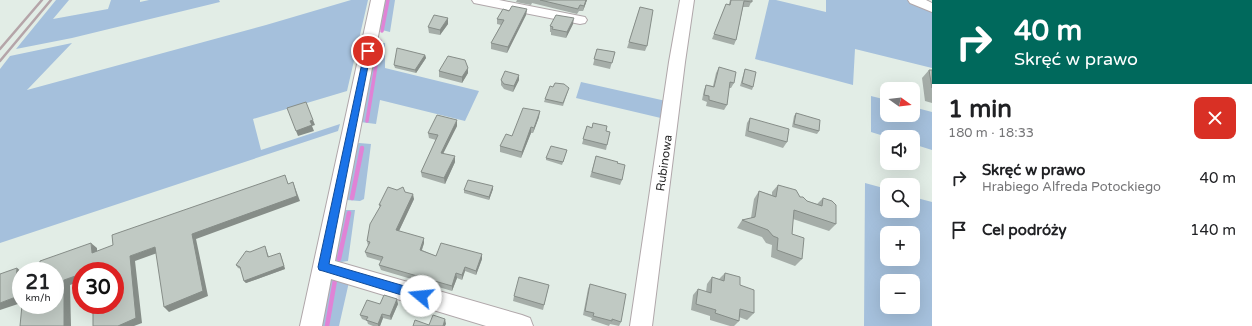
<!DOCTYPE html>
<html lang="pl">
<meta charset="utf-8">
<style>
body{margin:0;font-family:"Varela Round",sans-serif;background:#f6f6f6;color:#202124;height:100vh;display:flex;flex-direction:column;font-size:15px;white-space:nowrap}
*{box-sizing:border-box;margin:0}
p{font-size:13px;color:#757577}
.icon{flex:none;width:22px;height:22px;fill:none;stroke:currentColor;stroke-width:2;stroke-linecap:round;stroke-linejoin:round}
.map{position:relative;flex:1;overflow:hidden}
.sheet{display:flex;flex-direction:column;background:#fff;width:320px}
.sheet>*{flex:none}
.hud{background:#00695c;color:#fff;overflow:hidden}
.needle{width:26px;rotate:104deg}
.fabs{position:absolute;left:880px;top:82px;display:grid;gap:8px}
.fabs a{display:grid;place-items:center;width:40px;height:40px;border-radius:8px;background:#fff;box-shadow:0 4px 16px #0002;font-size:20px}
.speed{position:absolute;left:12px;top:262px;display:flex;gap:8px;font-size:20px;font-weight:700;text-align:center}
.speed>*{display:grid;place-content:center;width:52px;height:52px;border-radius:50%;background:#fff;box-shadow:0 4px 16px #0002;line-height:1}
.speed small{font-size:10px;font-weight:400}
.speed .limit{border:6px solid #d22;background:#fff;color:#111}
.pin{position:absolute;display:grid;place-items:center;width:34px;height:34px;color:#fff;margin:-17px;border:2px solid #fff;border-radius:50%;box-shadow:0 1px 4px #0007}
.me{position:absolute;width:44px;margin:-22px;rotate:287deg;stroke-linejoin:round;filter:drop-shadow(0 0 3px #0008)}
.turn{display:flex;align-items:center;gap:14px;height:84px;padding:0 16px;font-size:18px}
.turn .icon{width:52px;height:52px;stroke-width:2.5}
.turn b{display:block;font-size:28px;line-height:34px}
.round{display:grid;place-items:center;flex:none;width:42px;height:42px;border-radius:8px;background:#f6f6f6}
.overview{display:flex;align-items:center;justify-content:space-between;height:68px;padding:0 16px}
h1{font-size:24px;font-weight:700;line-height:30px}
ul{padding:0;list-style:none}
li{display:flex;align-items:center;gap:12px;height:52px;padding:0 16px}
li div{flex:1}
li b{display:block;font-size:15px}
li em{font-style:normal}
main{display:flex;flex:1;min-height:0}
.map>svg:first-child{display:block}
.green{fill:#a5c0dc;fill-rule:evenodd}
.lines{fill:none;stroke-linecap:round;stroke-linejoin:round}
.stream-far1{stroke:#e083d6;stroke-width:3.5}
.stream{stroke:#e083d6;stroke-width:4.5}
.minor-casing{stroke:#b0a7aa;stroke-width:2}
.minor{fill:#fff;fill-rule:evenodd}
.rail{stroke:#b5a5a9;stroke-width:2.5}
.wall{fill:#a5ada8}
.shaded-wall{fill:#868d88}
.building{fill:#c0c9c3;stroke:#868d88}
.route{fill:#1a73e8;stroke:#114b97}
.labels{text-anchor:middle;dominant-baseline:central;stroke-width:3.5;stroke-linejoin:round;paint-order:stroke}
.street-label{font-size:12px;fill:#2d2d2d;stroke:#fff}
</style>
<main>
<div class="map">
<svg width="932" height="326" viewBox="0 0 932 326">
<rect width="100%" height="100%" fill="#e2ede6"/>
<path class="green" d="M56,0H69L53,19L108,9L111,0H140V2L149,0H219L220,2L72,38L16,49Z
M351,0H368L347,91L253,119L261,150L340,124L338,131L0,243V69L10,56L72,43L27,90L266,25Z
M383,0H395L390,32L378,29Z
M769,0H776L826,12V0H908L932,11V68L855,49L853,85L755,59Z
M375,43H385V68L479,91L465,121L380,100L376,124L360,122Z
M581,82L666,101L665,119L576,98Z
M871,96L887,100V115H913V107L932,112V150L913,144V137H887L871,132Z
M359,143L371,144L364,199L360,201L347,200L346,198L355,145Z
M865,183L887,189V211H913V197L932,202V326H864ZM887,233H913V259H887ZM887,281H913V307H887Z
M345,210H355L348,261L334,263L342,213Z
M341,276L349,282L339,326H320L329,279Z"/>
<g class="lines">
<path class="stream-far1" d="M382,31L388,0
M367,121L380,41"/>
<path class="stream" d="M352,198L362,148
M339,259L349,213
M327,326L335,280"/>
<defs>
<path id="minor" d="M371,0H385L335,261L522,315L530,318L533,326H486L331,279L322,326H300Z
M472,0H499L580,16L585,17L587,20L585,23L580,24L479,4L474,3Z
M680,0H694L685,62L652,326H630L669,62Z
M908,0H926L932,3V12L910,3Z"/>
</defs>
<use href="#minor" class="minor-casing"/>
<use href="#minor" class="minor"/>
<path class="rail" d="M0,49L42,0
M0,61L51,0"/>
</g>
<path class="wall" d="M517,0H587L583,11H579L577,14L532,3L531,5L516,2Z
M730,0H752L749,7H743L736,40L734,45L712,39L726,4H729Z
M640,7L647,46L645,51L627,48Z
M527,9L526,15L507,53L491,49V43L501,25L497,24V19L509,11Z
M448,24L440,35L429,33L428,27Z
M573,24L566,38L551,35V32H550V26Z
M597,49L615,52L610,69L593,65Z
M425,55L426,58L416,73L395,68L394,65Z
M719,67L734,83L731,88H729L727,105L724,110L706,106L707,102L702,100L704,90L706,85L713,86L716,73Z
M468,68V73L462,83L439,77V71Z
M745,69L753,87L752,90L740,86L744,72Z
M929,70H932V103L925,101L922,78Z
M501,80H519L513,92L504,89L501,85Z
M568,91L563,106L544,102L545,99Z
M796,113L819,131L817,134L792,127L794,116Z
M539,117L533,133H531L521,158L500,152V146L512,136Z
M750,118L787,142L783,148L745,136L747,123Z
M457,126L443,153L455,162L445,184L422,177L421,172L436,140L429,138L428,133Z
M587,126L606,131L607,145L606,150L582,144Z
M567,150L562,165L546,160V158Z
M596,156L617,163L622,180L620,185L590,177Z
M778,185L800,197L807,201L817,204L823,198L836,224L829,231L793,219L792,234L802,259L795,266L771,257L772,245L766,243L762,237L737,228L742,220L751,218L754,199L759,191L772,195V192Z
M493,186V189L489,200L464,193V190Z
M405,192L414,199L399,231L424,243L422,250L436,256L482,254V259L476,275L465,271L462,280L457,278L452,291L381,270L379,265L381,261L367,257L365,252L368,246L367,241L380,207L379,205Z
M266,249L269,257L281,255L285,269L246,283L244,281L241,269L238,268L236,265L250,252Z
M725,273L740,285L754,313L747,320L739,317V321L734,326H730L710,320V316L691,310L693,295L698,289L706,292L707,284L712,277L719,279Z
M590,284L621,322L619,326L610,324L609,326L591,320L592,318L583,315L588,289Z
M549,285L543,310L513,301L514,296Z
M398,304L391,320L383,318L380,326H373L368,324L367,321L362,319L360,315Z"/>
<path class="shaded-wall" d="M586,0H587L583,11L584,6Z
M527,9L526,15L507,53L508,47Z
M448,18V24L440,35V30Z
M574,18L573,24L566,38L567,32Z
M425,55L426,58L416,73L415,70Z
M468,68V73L462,83V77Z
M519,75V80L513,92L514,86Z
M540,111L539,117L533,133L534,128Z
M313,120L315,125L312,126L314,131L298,136L296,131L310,121Z
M457,120V126L441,158V153Z
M531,127V133L521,158L522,152Z
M455,156V162L445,184L444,178Z
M293,182L300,201L196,239L208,296L169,312L164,307L192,234Z
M493,186V189L489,200V197Z
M413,194L414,199L397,235L396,230Z
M424,238V243L420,255V250Z
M91,243L97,248V258L92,253Z
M155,247L160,252L135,261L142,323L134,326H118L130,256Z
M280,253L285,269L246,283L244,281Z
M482,254V259L476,275V271Z
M465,267V271L462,280V275Z
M17,268L21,271V282L16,279Z
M456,273L457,278L452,291V286Z
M81,274V281L70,285L71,326H64V280Z
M21,295V303L0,310V303Z
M397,299L398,304L391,320L390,316Z
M382,314L383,318L380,326H378V324Z
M445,319L446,324L445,326H443Z"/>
<path class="building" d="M540,0H586L584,6L580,5L578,9Z
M731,0H752V2L744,1L736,40L714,34L726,4L730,5Z
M512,6L527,9L508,47L491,43L504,20L497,19L503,9L509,11Z
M640,7L653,10L647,46L629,42Z
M434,15L448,18L440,30L428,27Z
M556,15L574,18L567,32L552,29L553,27L550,26Z
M397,48L425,55L415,70L394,65Z
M597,49L615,52L612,63L594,59Z
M448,56L465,60L468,68L462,77L439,71Z
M719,67L736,72L734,83L730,82L727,105L709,100V96L704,95L706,85L714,87Z
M745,69L756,72L753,87L742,83Z
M929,70H932V88Z
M505,71L519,75L514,86L504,84L501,80Z
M555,83L564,84L569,88L563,103L545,99L550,86L553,87Z
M306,102L313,120L310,121L312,125L296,131L287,108Z
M523,108L540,111L534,128L531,127L522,152L500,146L506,134L512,136Z
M796,113L820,120L819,131L794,124Z
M437,115L457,120L441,153L455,156L444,178L421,172L438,135L428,133Z
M750,118L789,129L787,142L748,131Z
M593,123L607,126L606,131L610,132L607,145L583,139L587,126L592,128Z
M551,146L567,150L563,162L546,158Z
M596,156L618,162L617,163L625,165L622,180L592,172Z
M285,175L288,184L293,182L297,196L192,234L203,291L164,307L155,247L130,256L136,318L118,326H93V305H115V271H91V270L88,271H81V274L64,280V326H20L22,305H55V271H39L40,261L91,243L92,253L113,245L112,235Z
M468,180L493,186L489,197L464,190Z
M778,185L796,190L800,197H803L807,201L822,206L823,198L832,201L836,205V224L794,210L792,234L804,238L802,259L777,250L778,238L773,236L768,230L742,220L755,217L759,191L776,197Z
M388,187L397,190L403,187L405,192L413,194L396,230L424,238L420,250L436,256L441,243L482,254L476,271L465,267L462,275L456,273L452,286L379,265L383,257L365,252L370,242L367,241L370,224L381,205H379Z
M265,246L268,257L280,253L284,266L244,281L240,267L236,265L246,251L250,252Z
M17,268L16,279L21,278V295L0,303V274Z
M725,273L740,277V285L754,290V313L740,309L739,321L715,313L716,310L696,304L698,289L711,293L712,277L724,281Z
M519,277L549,285L544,305L514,296Z
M590,284L626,294L621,322L612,319V321L593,316L594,313L585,311Z
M384,295L397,299L390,316L382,314L378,324L366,320L368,317L360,315L367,300L380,304Z
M433,315L445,319L443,326H413L415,320L429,325Z"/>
<path class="route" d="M365,49H370L371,51L329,264L425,292L427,296L425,300L421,301L323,271L319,270L318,267Z"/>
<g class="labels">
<g class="street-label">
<text transform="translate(664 163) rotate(-82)">Rubinowa</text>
</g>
</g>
</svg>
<div class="fabs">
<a><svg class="needle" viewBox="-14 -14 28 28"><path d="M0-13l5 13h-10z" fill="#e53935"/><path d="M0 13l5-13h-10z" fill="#757577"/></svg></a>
<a><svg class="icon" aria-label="sound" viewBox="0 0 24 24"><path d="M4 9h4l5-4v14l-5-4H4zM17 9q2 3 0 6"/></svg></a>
<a><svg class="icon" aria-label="search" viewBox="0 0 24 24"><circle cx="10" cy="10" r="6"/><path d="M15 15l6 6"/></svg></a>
<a>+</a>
<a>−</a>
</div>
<div class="speed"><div>21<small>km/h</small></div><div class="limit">30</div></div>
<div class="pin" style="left:368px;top:51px;background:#d93025"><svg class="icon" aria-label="arrive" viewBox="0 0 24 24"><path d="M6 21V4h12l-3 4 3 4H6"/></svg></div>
<svg class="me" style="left:421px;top:296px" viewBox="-20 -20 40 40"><circle r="19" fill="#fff"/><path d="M0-13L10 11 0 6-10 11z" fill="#1a73e8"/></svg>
</div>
<section class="sheet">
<div class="hud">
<div class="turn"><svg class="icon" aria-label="right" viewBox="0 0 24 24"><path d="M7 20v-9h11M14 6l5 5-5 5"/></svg><div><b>40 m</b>Skręć w prawo</div></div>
</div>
<div class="overview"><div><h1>1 min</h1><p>180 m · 18:33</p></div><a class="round" style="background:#d93025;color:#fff"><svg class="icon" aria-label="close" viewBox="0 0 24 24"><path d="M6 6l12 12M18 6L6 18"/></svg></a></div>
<ul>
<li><svg class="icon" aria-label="right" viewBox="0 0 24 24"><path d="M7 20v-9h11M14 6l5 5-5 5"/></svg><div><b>Skręć w prawo</b><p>Hrabiego Alfreda Potockiego</p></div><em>40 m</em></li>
<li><svg class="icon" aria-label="arrive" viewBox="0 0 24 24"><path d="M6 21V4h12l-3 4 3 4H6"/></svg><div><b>Cel podróży</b></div><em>140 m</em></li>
</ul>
</section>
</main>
